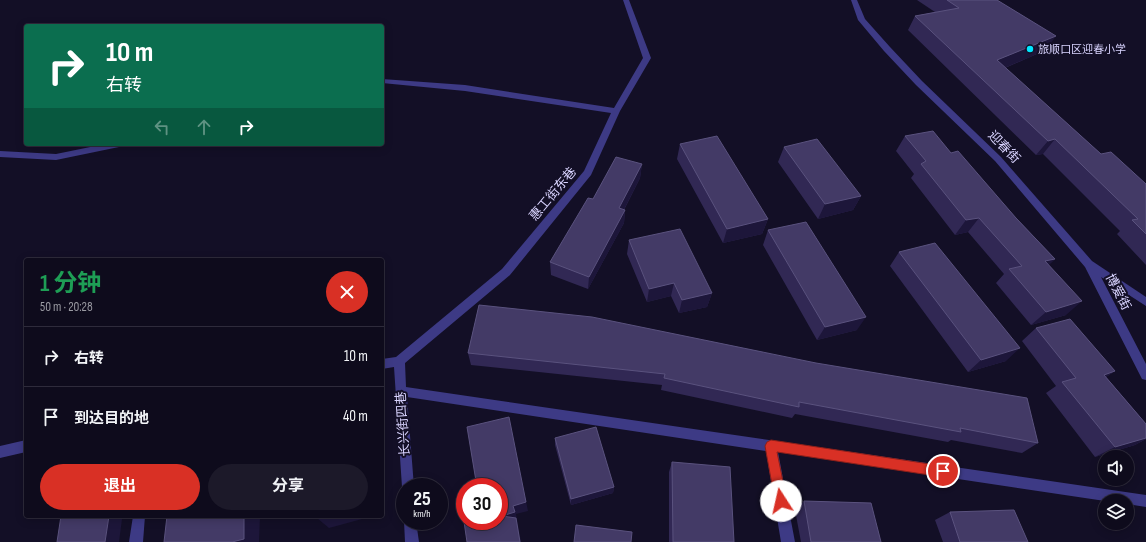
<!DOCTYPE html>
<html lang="zh">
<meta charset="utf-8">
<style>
body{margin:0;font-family:"Sofia Sans Condensed","Noto Sans SC",sans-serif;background:#1c1929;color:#f1f3f6;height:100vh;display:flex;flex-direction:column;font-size:15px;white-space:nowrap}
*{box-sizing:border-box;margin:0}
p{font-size:13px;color:#9b9ba3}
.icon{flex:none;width:22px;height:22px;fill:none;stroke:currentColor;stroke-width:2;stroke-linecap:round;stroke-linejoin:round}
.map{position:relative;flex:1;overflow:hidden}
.drawer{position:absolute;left:24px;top:258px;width:360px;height:260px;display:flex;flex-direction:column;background:#0e0b1c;border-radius:4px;box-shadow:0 2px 10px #0003,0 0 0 1px #2e2b3b}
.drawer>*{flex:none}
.banner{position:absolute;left:24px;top:24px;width:360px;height:122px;border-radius:4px;box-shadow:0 2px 10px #0003,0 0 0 1px #2e2b3b;background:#0b6e4f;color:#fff;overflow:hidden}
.buttons{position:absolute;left:1098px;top:450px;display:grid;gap:8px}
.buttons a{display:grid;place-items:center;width:36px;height:36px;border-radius:50%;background:#0e0b1c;box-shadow:0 2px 10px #0003,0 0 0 1px #2e2b3b;font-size:20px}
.speed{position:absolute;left:396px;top:478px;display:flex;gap:8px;font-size:20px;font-weight:700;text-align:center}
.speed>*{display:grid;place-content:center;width:52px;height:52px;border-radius:50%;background:#0e0b1c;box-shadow:0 2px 10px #0003,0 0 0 1px #2e2b3b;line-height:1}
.speed small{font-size:10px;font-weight:400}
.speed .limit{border:6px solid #d22;background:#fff;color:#111}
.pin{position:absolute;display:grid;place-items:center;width:34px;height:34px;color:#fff;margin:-17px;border:2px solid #fff;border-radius:50%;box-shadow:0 1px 4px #0007}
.me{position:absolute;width:44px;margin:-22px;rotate:350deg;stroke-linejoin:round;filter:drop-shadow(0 0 3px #0008)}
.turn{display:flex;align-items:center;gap:14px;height:84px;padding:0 16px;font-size:18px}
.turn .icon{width:52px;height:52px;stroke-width:2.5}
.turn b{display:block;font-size:28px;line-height:34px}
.lanes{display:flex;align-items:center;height:38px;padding:0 16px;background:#0003;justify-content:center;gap:20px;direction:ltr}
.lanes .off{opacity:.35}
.round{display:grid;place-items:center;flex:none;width:42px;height:42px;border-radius:21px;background:#1c1929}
.overview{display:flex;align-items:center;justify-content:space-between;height:68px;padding:0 16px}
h1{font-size:24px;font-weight:700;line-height:30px;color:#1e9e55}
.primary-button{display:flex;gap:8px;margin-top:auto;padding:8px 16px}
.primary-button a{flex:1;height:46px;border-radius:24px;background:#d93025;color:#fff;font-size:16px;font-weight:700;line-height:46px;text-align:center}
.primary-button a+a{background:#1c1929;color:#f1f3f6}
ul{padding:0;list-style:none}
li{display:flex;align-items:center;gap:12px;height:60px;padding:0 16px;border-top:1px solid #2e2b3b}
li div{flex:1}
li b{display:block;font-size:15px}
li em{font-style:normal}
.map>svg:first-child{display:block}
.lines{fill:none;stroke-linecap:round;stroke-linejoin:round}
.minor{fill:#3d3a85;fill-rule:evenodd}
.wall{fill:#312854}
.shaded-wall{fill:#1d163a}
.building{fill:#433a66;stroke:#5a527e}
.route{fill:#d93025;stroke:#8d1f18}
.poi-dot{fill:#00e5ff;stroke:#130f26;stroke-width:1.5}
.labels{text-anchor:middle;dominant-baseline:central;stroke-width:4;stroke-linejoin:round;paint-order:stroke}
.far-poi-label{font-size:11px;fill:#d9d4ff;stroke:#130f26;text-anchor:start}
.street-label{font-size:13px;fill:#d9d4ff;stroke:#130f26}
</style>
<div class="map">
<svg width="1146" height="542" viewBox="0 0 1146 542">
<rect width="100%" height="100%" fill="#130f26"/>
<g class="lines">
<path class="minor" d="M623,0H629L651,58L620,111L591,175L510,275L405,363L406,387L1146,495V507L1127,504V501H1105L778,452L795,542H781L766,451L407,397L414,487H405V492L404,491L402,487L394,367L382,369V359L396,357L502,269L584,171L611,113L465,91L382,83V79L465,85L614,108L643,58Z
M851,0H857L865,19L890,47L922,81L1001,157L1092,261L1146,297V306L1101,277L1146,364V380L1142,379L1085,267L995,161L916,85L884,51L858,20Z
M105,144H123L119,147L56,160L0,157V151L56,154Z
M26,440V452L0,458V446Z
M133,516H145L143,542H129Z
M405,518V521H416L419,542H405L404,521Z"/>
</g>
<path class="wall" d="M917,0H997L1046,50L1005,68L1101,154L1146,184V265L1117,234L1120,231L1043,154L1036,155L908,30L915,16L935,12Z
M905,136L951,153L1016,218L1055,259L1048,265L1066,315L1031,325L996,283L1004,274L968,232L955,235L911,178L914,174L896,151Z
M680,144L768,219L762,234L723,243L677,159Z
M784,147L861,196L853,210L818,219L778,162Z
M642,164L640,178L624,210H625L624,223L588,289L551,275L550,262L593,199Z
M768,230L857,330L817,340L763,245Z
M629,240L712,293L707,307L679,313L671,296L647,302L627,254Z
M899,252L1006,361L968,372L890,266Z
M479,305L1038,443L1022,453L951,440L948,442L795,414L792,418L661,390L662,385L471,365L468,353Z
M1036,328L1115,371L1106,377L1146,424V439L1135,445L1095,457L1046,393L1056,386L1022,341Z
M555,438L614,487L613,493L571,505L555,445Z
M672,462L734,542H669V472Z
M804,501L881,542H801L795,510Z
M950,512L1028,542H943L935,520Z"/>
<path class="shaded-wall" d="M1056,36L1046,50L988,75L997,60Z
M1055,139L1043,154L1036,155L1048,141Z
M642,164L640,178L618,221L619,208Z
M861,196L853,210L818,219L825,204Z
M625,210L624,223L588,289L589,277Z
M979,218L968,232L955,235L966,220Z
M768,219L762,234L723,243L727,229Z
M1055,259L1041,273L1045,261Z
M674,283L671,296L647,302L649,289Z
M712,293L707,307L679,313L682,300Z
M1082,301L1066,315L1031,325L1046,312Z
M866,317L857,330L817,340L825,327Z
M1020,348L1006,361L968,372L981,360Z
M1115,371L1097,383L1104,375Z
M509,417L528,511L516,514L521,542H520L502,516L513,506Z
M1146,438V439L1135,445L1095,457L1115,447Z
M614,487L613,493L571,505V499Z
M382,489L385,513L382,514Z
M109,516H126V518L122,519L119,542H105Z
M244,516H260L259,542H232Z
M326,516H373L329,528L317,518Z"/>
<path class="building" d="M947,0H997L1056,36L997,60L1101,154L1111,152L1146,184V234L1132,220L1138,219L1055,139L1048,141L915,16L959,8Z
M933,131L951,153L958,151L1016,218L1055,259L1045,261L1082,301L1046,312L1009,269L1022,266L979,218L966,220L921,164L926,161L905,136Z
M717,136L768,219L727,229L680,144Z
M817,139L861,196L825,204L784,147Z
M616,157L642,164L619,208L625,210L589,277L550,262L588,198L593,199Z
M806,222L866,317L825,327L768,230Z
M680,229L712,293L682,300L674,283L649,289L629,240Z
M935,243L1020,348L981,360L899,252Z
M479,305L592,317L816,363L1027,398L1038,443L960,428L961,432L799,402V407L664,378L665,374L468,353Z
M1070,319L1115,371L1104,375L1146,424V438L1115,447L1062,382L1076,378L1036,328Z
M509,417L526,502L513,506L515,512L502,516L516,518L520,542H467L463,515H465V521H499V487H477L467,427Z
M596,427L614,487L571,499L555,438Z
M672,462L730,467L734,542H673Z
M804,501L871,503L881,542H811Z
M1014,510L1028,542H960L950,512Z
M61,516H109L105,542H57Z
M167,516H244V539L232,542H164Z
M317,516H326L317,518Z
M576,525L632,532L631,542H574Z"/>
<path class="route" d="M771,440L943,466L947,467L948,471L947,475L943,477L777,452L787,501L785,505L781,507L777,505L775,501L765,446L767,442Z"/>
<circle class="poi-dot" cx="1030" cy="49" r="4"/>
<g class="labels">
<g class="far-poi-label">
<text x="1038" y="49">旅顺口区迎春小学</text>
</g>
<g class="street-label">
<text transform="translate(1004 147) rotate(46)">迎春街</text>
<text transform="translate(553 194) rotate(-50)">惠工街东巷</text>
<text transform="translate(1118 292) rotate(63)">博爱街</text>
<text transform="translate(403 424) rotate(-94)">长兴街四巷</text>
</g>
</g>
</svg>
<div class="buttons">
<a><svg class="icon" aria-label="sound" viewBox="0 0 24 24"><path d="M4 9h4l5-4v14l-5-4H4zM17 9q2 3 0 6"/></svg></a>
<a><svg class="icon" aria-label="layers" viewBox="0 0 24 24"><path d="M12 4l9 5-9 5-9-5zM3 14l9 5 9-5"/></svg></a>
</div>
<div class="speed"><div>25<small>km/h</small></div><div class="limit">30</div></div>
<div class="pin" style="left:943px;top:471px;background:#d93025"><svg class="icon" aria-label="arrive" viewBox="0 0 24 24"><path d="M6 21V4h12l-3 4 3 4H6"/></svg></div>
<svg class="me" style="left:781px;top:501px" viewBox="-20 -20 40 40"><circle r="19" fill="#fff"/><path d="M0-13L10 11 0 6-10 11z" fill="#d93025"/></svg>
<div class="banner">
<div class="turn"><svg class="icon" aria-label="right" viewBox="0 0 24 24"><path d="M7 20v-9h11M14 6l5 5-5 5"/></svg><div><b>10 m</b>右转</div></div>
<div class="lanes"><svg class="icon off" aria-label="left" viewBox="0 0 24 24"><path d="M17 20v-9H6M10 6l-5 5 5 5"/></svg><svg class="icon off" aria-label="ahead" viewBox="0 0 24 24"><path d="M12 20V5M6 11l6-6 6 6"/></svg><svg class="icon" aria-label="right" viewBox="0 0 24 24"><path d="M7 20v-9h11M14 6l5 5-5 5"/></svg></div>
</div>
<section class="drawer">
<div class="overview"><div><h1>1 分钟</h1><p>50 m · 20:28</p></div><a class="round" style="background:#d93025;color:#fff"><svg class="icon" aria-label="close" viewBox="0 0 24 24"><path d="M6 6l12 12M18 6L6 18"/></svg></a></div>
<ul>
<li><svg class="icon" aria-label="right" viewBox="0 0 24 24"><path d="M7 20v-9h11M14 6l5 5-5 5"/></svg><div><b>右转</b></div><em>10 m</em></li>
<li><svg class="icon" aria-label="arrive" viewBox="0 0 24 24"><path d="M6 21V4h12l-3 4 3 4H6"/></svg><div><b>到达目的地</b></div><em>40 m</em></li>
</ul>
<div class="primary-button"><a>退出</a><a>分享</a></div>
</section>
</div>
